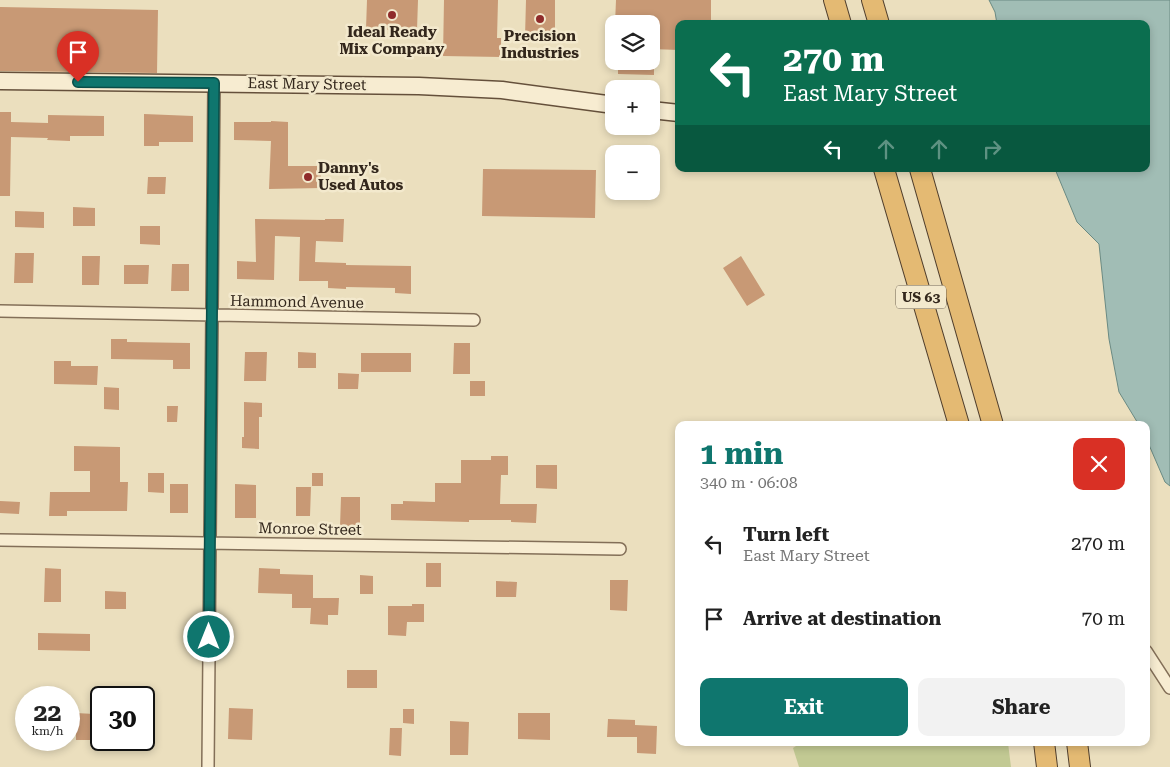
<!DOCTYPE html>
<meta charset="utf-8">
<style>
body{margin:0;font-family:"Roboto Serif",serif;background:#f2f2f2;color:#222;height:100vh;display:flex;flex-direction:column;font-size:19px;white-space:nowrap}
*{box-sizing:border-box;margin:0}
p{font-size:16px;color:#767676}
.icon{flex:none;width:28px;height:28px;fill:none;stroke:currentColor;stroke-width:2;stroke-linecap:round;stroke-linejoin:round}
.map{position:relative;flex:1;overflow:hidden}
.side{position:absolute;left:675px;top:421px;width:475px;height:325px;display:flex;flex-direction:column;background:#fff;border-radius:10px;box-shadow:0 2px 8px #0003}
.side>*{flex:none}
.guide{position:absolute;left:675px;top:20px;width:475px;height:152px;border-radius:10px;box-shadow:0 2px 8px #0003;background:#0b6e4f;color:#fff;overflow:hidden}
.buttons{position:absolute;left:605px;top:15px;display:grid;gap:10px}
.buttons a{display:grid;place-items:center;width:55px;height:55px;border-radius:10px;background:#fff;box-shadow:0 2px 8px #0003;font-size:25px}
.speed{position:absolute;left:15px;top:686px;display:flex;gap:10px;font-size:25px;font-weight:700;text-align:center}
.speed>*{display:grid;place-content:center;width:65px;height:65px;border-radius:50%;background:#fff;box-shadow:0 2px 8px #0003;line-height:1}
.speed small{font-size:12px;font-weight:400}
.speed .limit{border:2px solid #111;border-radius:8px;background:#fff;color:#111}
.pin{position:absolute;display:grid;place-items:center;width:42px;height:42px;color:#fff;margin:-51px -21px;border-radius:50% 50% 50% 0;rotate:-45deg;box-shadow:0 0 5px #0007}
.pin .icon{rotate:45deg}
.me{position:absolute;width:55px;margin:-28px;rotate:0deg;stroke-linejoin:round;filter:drop-shadow(0 0 4px #0008)}
.turn{display:flex;align-items:center;gap:18px;height:105px;padding:0 25px;font-size:22px}
.turn .icon{width:65px;height:65px;stroke-width:2.5}
.turn b{display:block;font-size:35px;line-height:42px}
.lanes{display:flex;align-items:center;height:48px;padding:0 25px;background:#0003;justify-content:center;gap:25px;direction:ltr}
.lanes .off{opacity:.35}
.round{display:grid;place-items:center;flex:none;width:52px;height:52px;border-radius:10px;background:#f2f2f2}
.overview{display:flex;align-items:center;justify-content:space-between;height:85px;padding:0 25px}
h1{font-size:30px;font-weight:700;line-height:38px;color:#0f766e}
.action{display:flex;gap:10px;margin-top:auto;padding:10px 25px}
.action a{flex:1;height:58px;border-radius:10px;background:#0f766e;color:#fff;font-size:20px;font-weight:700;line-height:58px;text-align:center}
.action a+a{background:#f2f2f2;color:#222}
ul{padding:0;list-style:none}
li{display:flex;align-items:center;gap:15px;height:75px;padding:0 25px}
li div{flex:1}
li b{display:block;font-size:19px}
li em{font-style:normal}
.map>svg:first-child{display:block}
.green{fill:#c2c993}
.water{fill:#a1bdb5;stroke:#6a8a83}
.building{fill:#c89975}
.lines{fill:none;stroke-linecap:round;stroke-linejoin:round}
.minor-casing{stroke:#836f58;stroke-width:14}
.secondary-casing{stroke:#65503b;stroke-width:19}
.trunk-casing{stroke:#503e2c;stroke-width:22}
.minor{stroke:#f7ecd1;stroke-width:11}
.secondary{stroke:#f7ecd1;stroke-width:16}
.trunk{stroke:#e4ba73;stroke-width:20}
.route-casing{stroke:#0a4d48;stroke-width:12}
.route{stroke:#0f766e;stroke-width:9}
.poi-dot{fill:#8f2b2a;stroke:#f3e9cd;stroke-width:2}
.labels{text-anchor:middle;dominant-baseline:central;stroke-width:5;stroke-linejoin:round;paint-order:stroke}
.shield{fill:#f3e9cd;stroke:#6d6151;stroke-width:1}
.shield-label{font-size:14px;font-weight:bold;fill:#33271c}
.poi-label{font-size:15px;font-weight:bold;fill:#33271c;stroke:#f3e9cd}
.street-label{font-size:15px;fill:#33271c;stroke:#f3e9cd}
</style>
<div class="map">
<svg width="1170" height="767" viewBox="0 0 1170 767">
<rect width="100%" height="100%" fill="#ebdfbe"/>
<path class="green" d="M802,742L1008,743L1011,767H799L793,748Z"/>
<path class="water" d="M989,0H1170V486L1165,482L1146,438V425H1139L1119,392L1109,339L1099,244L1077,222L1055,169H1146V24H997L995,12Z"/>
<path class="building" d="M367,0H418L417,30L366,29Z
M444,0H498L497,38H501V57L443,56Z
M526,0H555V38L525,37Z
M616,0H711V24H679V50L651,49V24H615Z
M0,7L158,10L157,73L0,71Z
M618,61H654V75L618,74Z
M0,112H11V122L48,123V115L104,116V136H70V141L47,140L48,138L11,137L10,196H0Z
M144,114L193,116V142H159V146H144Z
M271,121L288,122V166H321V188L269,189L271,141L234,140V122H271Z
M483,169L596,170L595,218L482,216Z
M148,177H166L165,194H147Z
M73,207L95,208V226H73Z
M15,211L44,212V228L15,227Z
M255,219L325,220V219H344L343,242L316,241L315,262L346,263V265L411,266V294L395,293V288L346,287V289L328,288V281H299L300,237L275,236L274,280L237,279V261L256,262Z
M140,226H160V245L140,244Z
M15,253H34L33,283H14Z
M82,256H100L99,285H82Z
M741,256L765,295L747,306L723,268Z
M172,264H189V291H171Z
M124,265H149L148,284H124Z
M111,339H127V342L190,343V369H173V360L111,359Z
M454,343H470V374H453Z
M245,352H267L266,381H244Z
M298,352L316,353V368H298Z
M361,353H411V372H361Z
M54,361H71V366H98L97,385L54,384Z
M338,373L359,374L358,389H338Z
M470,381H485V396H470Z
M104,387L119,388V410L104,409Z
M244,402L262,403V417H259V449L242,448V437H244Z
M167,406H178L177,422H167Z
M74,446L120,447V482H128L127,511H67V516H49L50,492H90V471H74Z
M491,456H508V475H501L500,504H537L536,523L511,522V520H469V522L391,520V504H403V501L435,502V483H461V460H491Z
M536,465H557V489L536,488Z
M148,473H164V493L148,492Z
M312,473H323V486H312Z
M170,484H188V513H170Z
M235,484L256,485V518H235Z
M296,487H311L310,516H296Z
M341,497H360V527H340Z
M0,501L20,502L19,514L0,513Z
M426,563H441V587H426Z
M45,568L61,569V602H44Z
M259,568L280,569V574L313,575V598H339L338,615H328V625L310,624L311,608H292V594L258,593Z
M360,575L373,576V594H360Z
M610,580H628L627,611L610,610Z
M496,581L517,582L516,597H496Z
M105,591L126,592V609H105Z
M412,604H424V622H407L406,636L388,635V606H412Z
M38,633L90,634V651L38,650Z
M347,670H377V688H347Z
M229,708L253,709L252,740L228,739Z
M403,709H414V724L403,723Z
M76,713L94,714L93,740H76Z
M518,713H550V740L518,739Z
M608,719L635,720V725L657,726L656,754L637,753V737H607Z
M450,721L469,722L468,755H450Z
M390,728H402L401,756L389,755Z"/>
<g class="lines">
<defs>
<path id="minor" d="M0,311L474,320
M0,540L620,549
M1146,651L1170,688
M208,767L214,83"/>
<path id="secondary" d="M0,81L419,86L502,90L614,105
M651,110L679,113"/>
<path id="trunk" d="M834,0L841,24
M872,0L879,24
M884,169L959,425
M920,169L993,425
M1044,742L1047,767
M1077,742L1080,767"/>
</defs>
<use href="#minor" class="minor-casing"/>
<use href="#secondary" class="secondary-casing"/>
<use href="#trunk" class="trunk-casing"/>
<use href="#minor" class="minor"/>
<use href="#secondary" class="secondary"/>
<use href="#trunk" class="trunk"/>
</g>
<g class="lines">
<defs>
<path id="route" d="M78,82L214,83L209,637"/>
</defs>
<use href="#route" class="route-casing"/>
<use href="#route" class="route"/>
</g>
<g class="poi-dot">
<circle cx="392" cy="15" r="5"/>
<circle cx="540" cy="19" r="5"/>
<circle cx="308" cy="177" r="5"/>
</g>
<g class="labels">
<rect class="shield" x="896" y="285.5" width="50" height="23" rx="4"/>
<g class="shield-label">
<text x="921" y="297">US 63</text>
</g>
<g class="poi-label">
<text x="392" y="32">Ideal Ready<tspan x="392" dy="17">Mix Company</tspan></text>
<text x="540" y="36">Precision<tspan x="540" dy="17">Industries</tspan></text>
<text x="318" y="168" text-anchor="start">Danny's<tspan x="318" dy="17">Used Autos</tspan></text>
</g>
<g class="street-label">
<text transform="translate(307 84) rotate(1)">East Mary Street</text>
<text transform="translate(297 302) rotate(1)">Hammond Avenue</text>
<text transform="translate(310 529) rotate(1)">Monroe Street</text>
</g>
</g>
</svg>
<div class="buttons">
<a><svg class="icon" aria-label="layers" viewBox="0 0 24 24"><path d="M12 4l9 5-9 5-9-5zM3 14l9 5 9-5"/></svg></a>
<a>+</a>
<a>−</a>
</div>
<div class="speed"><div>22<small>km/h</small></div><div class="limit">30</div></div>
<div class="pin" style="left:78px;top:82px;background:#d93025"><svg class="icon" aria-label="arrive" viewBox="0 0 24 24"><path d="M6 21V4h12l-3 4 3 4H6"/></svg></div>
<svg class="me" style="left:209px;top:637px" viewBox="-20 -20 40 40"><circle r="17" fill="#0f766e" stroke="#fff" stroke-width="3"/><path d="M0-11L8 9 0 5-8 9z" fill="#fff"/></svg>
<div class="guide">
<div class="turn"><svg class="icon" aria-label="left" viewBox="0 0 24 24"><path d="M17 20v-9H6M10 6l-5 5 5 5"/></svg><div><b>270 m</b>East Mary Street</div></div>
<div class="lanes"><svg class="icon" aria-label="left" viewBox="0 0 24 24"><path d="M17 20v-9H6M10 6l-5 5 5 5"/></svg><svg class="icon off" aria-label="ahead" viewBox="0 0 24 24"><path d="M12 20V5M6 11l6-6 6 6"/></svg><svg class="icon off" aria-label="ahead" viewBox="0 0 24 24"><path d="M12 20V5M6 11l6-6 6 6"/></svg><svg class="icon off" aria-label="right" viewBox="0 0 24 24"><path d="M7 20v-9h11M14 6l5 5-5 5"/></svg></div>
</div>
<section class="side">
<div class="overview"><div><h1>1 min</h1><p>340 m · 06:08</p></div><a class="round" style="background:#d93025;color:#fff"><svg class="icon" aria-label="close" viewBox="0 0 24 24"><path d="M6 6l12 12M18 6L6 18"/></svg></a></div>
<ul>
<li><svg class="icon" aria-label="left" viewBox="0 0 24 24"><path d="M17 20v-9H6M10 6l-5 5 5 5"/></svg><div><b>Turn left</b><p>East Mary Street</p></div><em>270 m</em></li>
<li><svg class="icon" aria-label="arrive" viewBox="0 0 24 24"><path d="M6 21V4h12l-3 4 3 4H6"/></svg><div><b>Arrive at destination</b></div><em>70 m</em></li>
</ul>
<div class="action"><a>Exit</a><a>Share</a></div>
</section>
</div>
